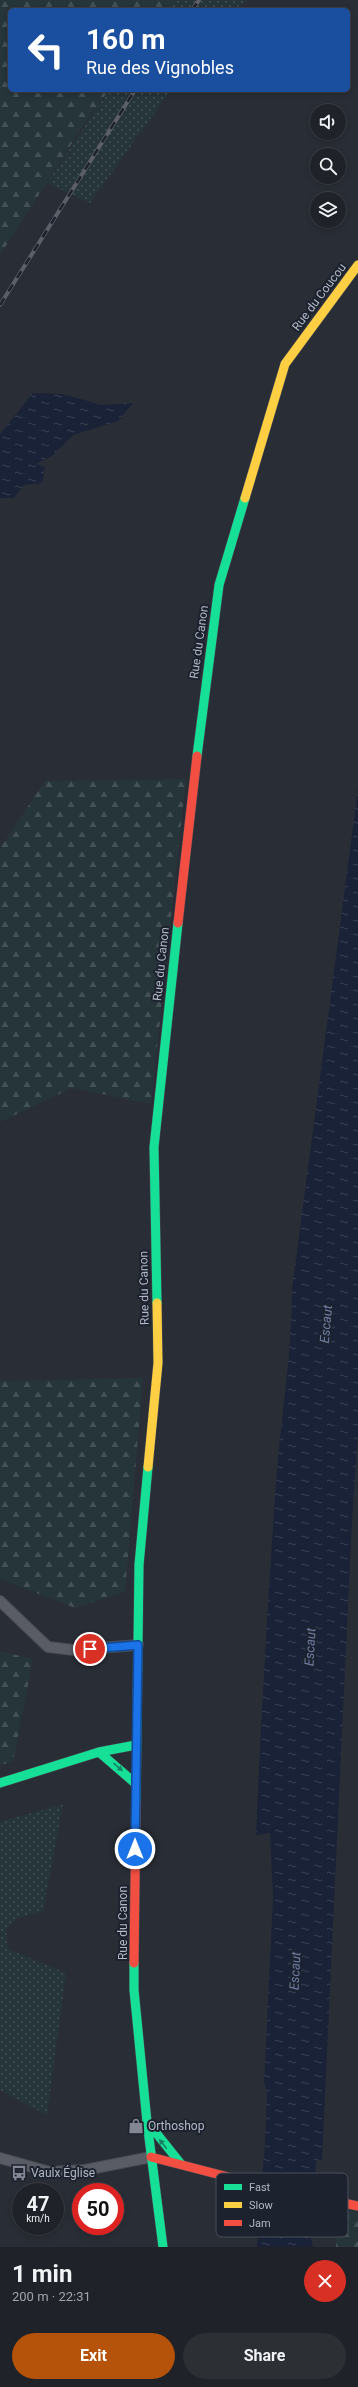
<!DOCTYPE html>
<meta charset="utf-8">
<style>
body{margin:0;font-family:Roboto,sans-serif;background:#2c2f34;color:#f1f3f6;height:100vh;display:flex;flex-direction:column;font-size:15px;white-space:nowrap}
*{box-sizing:border-box;margin:0}
p{font-size:13px;color:#a1a4a8}
.icon{flex:none;width:22px;height:22px;fill:none;stroke:currentColor;stroke-width:2;stroke-linecap:round;stroke-linejoin:round}
.map{position:relative;height:2247px;overflow:hidden}
.panel{display:flex;flex-direction:column;background:#1f2228;flex:1}
.panel>*{flex:none}
.hud{position:absolute;left:8px;top:8px;width:342px;height:84px;border-radius:6px;box-shadow:0 2px 6px #0003,0 0 0 1px #3c3f45;background:#1a4fa0;color:#fff;overflow:hidden}
.fabs{position:absolute;left:310px;top:104px;display:grid;gap:8px}
.fabs a{display:grid;place-items:center;width:36px;height:36px;border-radius:50%;background:#1f2228;box-shadow:0 2px 6px #0003,0 0 0 1px #3c3f45;font-size:20px}
.speed{position:absolute;left:12px;top:2183px;display:flex;gap:8px;font-size:20px;font-weight:700;text-align:center}
.speed>*{display:grid;place-content:center;width:52px;height:52px;border-radius:50%;background:#1f2228;box-shadow:0 2px 6px #0003,0 0 0 1px #3c3f45;line-height:1}
.speed small{font-size:10px;font-weight:400}
.speed .limit{border:6px solid #d22;background:#fff;color:#111}
.pin{position:absolute;display:grid;place-items:center;width:34px;height:34px;color:#fff;margin:-17px;border:2px solid #fff;border-radius:50%;box-shadow:0 1px 4px #0007}
.me{position:absolute;width:44px;margin:-22px;rotate:0deg;stroke-linejoin:round;filter:drop-shadow(0 0 3px #0008)}
.turn{display:flex;align-items:center;gap:14px;height:84px;padding:0 12px;font-size:18px}
.turn .icon{width:52px;height:52px;stroke-width:2.5}
.turn b{display:block;font-size:28px;line-height:34px}
.round{display:grid;place-items:center;flex:none;width:42px;height:42px;border-radius:21px;background:#2c2f34}
.headline{display:flex;align-items:center;justify-content:space-between;height:68px;padding:0 12px}
h1{font-size:24px;font-weight:700;line-height:30px}
.action{display:flex;gap:8px;margin-top:auto;padding:8px 12px}
.action a{flex:1;height:46px;border-radius:24px;background:#b45309;color:#fff;font-size:16px;font-weight:700;line-height:46px;text-align:center}
.action a+a{background:#2c2f34;color:#f1f3f6}
.map>svg:first-child{display:block}
.grass{fill:url(#grass-dots)}
.forest{fill:url(#forest-firs)}
.water{fill:url(#water-ripples)}
.lines{fill:none;stroke-linecap:round;stroke-linejoin:round}
.street-casing{stroke:#474a52;stroke-width:12}
.fast-casing{stroke:#474a52;stroke-width:10}
.slow-casing{stroke:#474a52;stroke-width:10}
.jam-casing{stroke:#474a52;stroke-width:10}
.street{stroke:#595c64;stroke-width:10}
.fast{stroke:#16e098;stroke-width:9}
.slow{stroke:#ffcf43;stroke-width:9}
.jam{stroke:#f24e42;stroke-width:9}
.rail-casing{stroke:#5d5f67;stroke-width:4}
.rail{stroke:#1d222f;stroke-width:2.5;stroke-dasharray:8;stroke-linecap:butt}
.oneway{fill:#1a8164}
.route-casing{stroke:#114b97;stroke-width:10}
.route{stroke:#1a73e8;stroke-width:7}
.labels{text-anchor:middle;dominant-baseline:central;stroke-width:4;stroke-linejoin:round;paint-order:stroke}
.street-label{font-size:12px;fill:#b3b8c6;stroke:#1d222f}
.poi-label{font-size:12px;fill:#b3b8c6;stroke:#1d222f;text-anchor:start}
.water-label{font-size:13px;font-style:italic;fill:#6e7ea3;stroke:#1d222f}
.key{fill:#1d222f;stroke:#4a4f5c;stroke-width:1}
.key-label{font-size:11px;fill:#b3b8c6}
</style>
<div class="map">
<svg width="358" height="2247" viewBox="0 0 358 2247">
<defs>
<pattern id="grass-dots" width="8" height="8" patternUnits="userSpaceOnUse"><rect width="8" height="8" fill="#26353a"/><path d="M2 2h.1M6 6h.1" fill="none" stroke="#435055" stroke-width="1.8" stroke-linecap="round"/></pattern>
<pattern id="forest-firs" width="22" height="20" patternUnits="userSpaceOnUse"><rect width="22" height="20" fill="#26353a"/><path d="M5 1l3.5 6h-7zM16 11l3.5 6h-7z" fill="#435055"/></pattern>
<pattern id="water-ripples" width="26" height="14" patternUnits="userSpaceOnUse"><rect width="26" height="14" fill="#1a2237"/><path d="M2 4q2-2 4 0t4 0M15 11q2-2 4 0t4 0" fill="none" stroke="#394052"/></pattern>
</defs>
<rect width="100%" height="100%" fill="#292d35"/>
<path class="grass" d="M173,0H248L233,10H166Z
M109,90H171L90,203L47,183Z
M63,1804L43,1911L17,1918L6,1930L8,1949L66,1973L47,2115L0,2090V1822Z"/>
<path class="forest" d="M0,0H173L166,10H10V90H109L83,126L0,255Z
M186,779L151,1104L72,1088L0,1122V848L45,781Z
M143,1378L125,1592L75,1608L0,1579V1381Z
M0,1651L33,1659L13,1762L0,1765Z
M335,2208L358,2213V2247H336Z"/>
<path class="water" d="M33,393L62,394L103,405L133,403L118,421L73,435L52,456L36,464L45,467L42,483L24,485L14,498H0V434Z
M358,789V1434L352,1521L322,2160L316,2161L311,2239L313,2247H257L265,2142L267,2093L264,2083L273,1898L270,1833L256,1835C261,1717 268,1599 276,1481C281,1417 292,1353 292,1289Z"/>
<g class="lines">
<defs>
<path id="street" d="M0,1601L48,1647L74,1650L138,1645
M0,2158L50,2172L85,2170L151,2157"/>
<path id="fast" d="M197,756L219,585L245,498
M157,1303L154,1147L178,923
M99,1752L136,1784
M0,1783L99,1752L136,1745
M136,1803L139,1565L148,1467
M134,1963V1990L147,2122L163,2247
M149,2124L181,2164"/>
<path id="slow" d="M245,498L285,364L358,265
M148,1467L158,1363L157,1303"/>
<path id="jam" d="M178,923L197,756
M134,1963L136,1803
M151,2157L240,2180L358,2206"/>
</defs>
<use href="#street" class="street-casing"/>
<use href="#fast" class="fast-casing"/>
<use href="#slow" class="slow-casing"/>
<use href="#jam" class="jam-casing"/>
<use href="#street" class="street"/>
<use href="#fast" class="fast"/>
<use href="#slow" class="slow"/>
<use href="#jam" class="jam"/>
<defs>
<path id="rail" d="M192,10L199,0
M0,305L135,90"/>
</defs>
<use href="#rail" class="rail-casing"/>
<use href="#rail" class="rail"/>
</g>
<defs><path id="oneway-solid" d="M-6-.8H1V-3.2L6.5 0L1 3.2V.8H-6Z"/></defs>
<g class="oneway">
<use href="#oneway-solid" transform="translate(118 1767) rotate(41)"/>
<use href="#oneway-solid" transform="translate(163 2144) rotate(-128)"/>
</g>
<g class="lines">
<defs>
<path id="route" d="M90,1649L138,1645L135,1849"/>
</defs>
<use href="#route" class="route-casing"/>
<use href="#route" class="route"/>
</g>
<defs>
<symbol id="shop-bare" viewBox="-9 -9 18 18"><path d="M-5-2.5h2.3a2.7 3.5 0 0 1 5.4 0H5L5.5 6h-11ZM-1.5-2.5h3a1.5 2.3 0 0 0-3 0Z" fill="#838793" stroke="#1d222f" stroke-width="2.5" paint-order="stroke"/></symbol>
<symbol id="bus-bare" viewBox="-9 -9 18 18"><path d="M-5-6H5V4H4V6H2V4H-2V6H-4V4H-5ZM-3.5-4V0h7V-4ZM-3.5 1.2v1.5H-2V1.2ZM2 1.2v1.5H3.5V1.2Z" fill="#838793" stroke="#1d222f" stroke-width="2.5" paint-order="stroke"/></symbol>
</defs>
<g fill-rule="evenodd">
<use href="#shop-bare" x="125" y="2115" width="22" height="22"/>
<use href="#bus-bare" x="8" y="2162" width="22" height="22"/>
</g>
<g class="labels">
<g class="street-label">
<text transform="translate(319 297) rotate(-53)">Rue du Coucou</text>
<text transform="translate(199 642) rotate(-82)">Rue du Canon</text>
<text transform="translate(161 964) rotate(-84)">Rue du Canon</text>
<text transform="translate(144 1288) rotate(-91)">Rue du Canon</text>
<text transform="translate(123 1923) rotate(-90)">Rue du Canon</text>
</g>
<g class="poi-label">
<text x="148" y="2126">Orthoshop</text>
<text x="31" y="2173">Vaulx Église</text>
</g>
<g class="water-label">
<text transform="translate(326 1324) rotate(-85)">Escaut</text>
<text transform="translate(310 1647) rotate(-87)">Escaut</text>
<text transform="translate(295 1971) rotate(-87)">Escaut</text>
</g>
</g>
<rect x="216" y="2173" width="132" height="64" rx="6" class="key"/>
<rect x="224" y="2184" width="18" height="6" fill="#16e098"/>
<rect x="224" y="2202" width="18" height="6" fill="#ffcf43"/>
<rect x="224" y="2220" width="18" height="6" fill="#f24e42"/>
<g class="key-label">
<text x="249" y="2191">Fast</text>
<text x="249" y="2209">Slow</text>
<text x="249" y="2227">Jam</text>
</g>
</svg>
<div class="fabs">
<a><svg class="icon" aria-label="sound" viewBox="0 0 24 24"><path d="M4 9h4l5-4v14l-5-4H4zM17 9q2 3 0 6"/></svg></a>
<a><svg class="icon" aria-label="search" viewBox="0 0 24 24"><circle cx="10" cy="10" r="6"/><path d="M15 15l6 6"/></svg></a>
<a><svg class="icon" aria-label="layers" viewBox="0 0 24 24"><path d="M12 4l9 5-9 5-9-5zM3 14l9 5 9-5"/></svg></a>
</div>
<div class="speed"><div>47<small>km/h</small></div><div class="limit">50</div></div>
<div class="pin" style="left:90px;top:1649px;background:#d93025"><svg class="icon" aria-label="arrive" viewBox="0 0 24 24"><path d="M6 21V4h12l-3 4 3 4H6"/></svg></div>
<svg class="me" style="left:135px;top:1849px" viewBox="-20 -20 40 40"><circle r="17" fill="#1a73e8" stroke="#fff" stroke-width="3"/><path d="M0-11L8 9 0 5-8 9z" fill="#fff"/></svg>
<div class="hud">
<div class="turn"><svg class="icon" aria-label="left" viewBox="0 0 24 24"><path d="M17 20v-9H6M10 6l-5 5 5 5"/></svg><div><b>160 m</b>Rue des Vignobles</div></div>
</div>
</div>
<section class="panel">
<div class="headline"><div><h1>1 min</h1><p>200 m · 22:31</p></div><a class="round" style="background:#d93025;color:#fff"><svg class="icon" aria-label="close" viewBox="0 0 24 24"><path d="M6 6l12 12M18 6L6 18"/></svg></a></div>
<div class="action"><a>Exit</a><a>Share</a></div>
</section>
